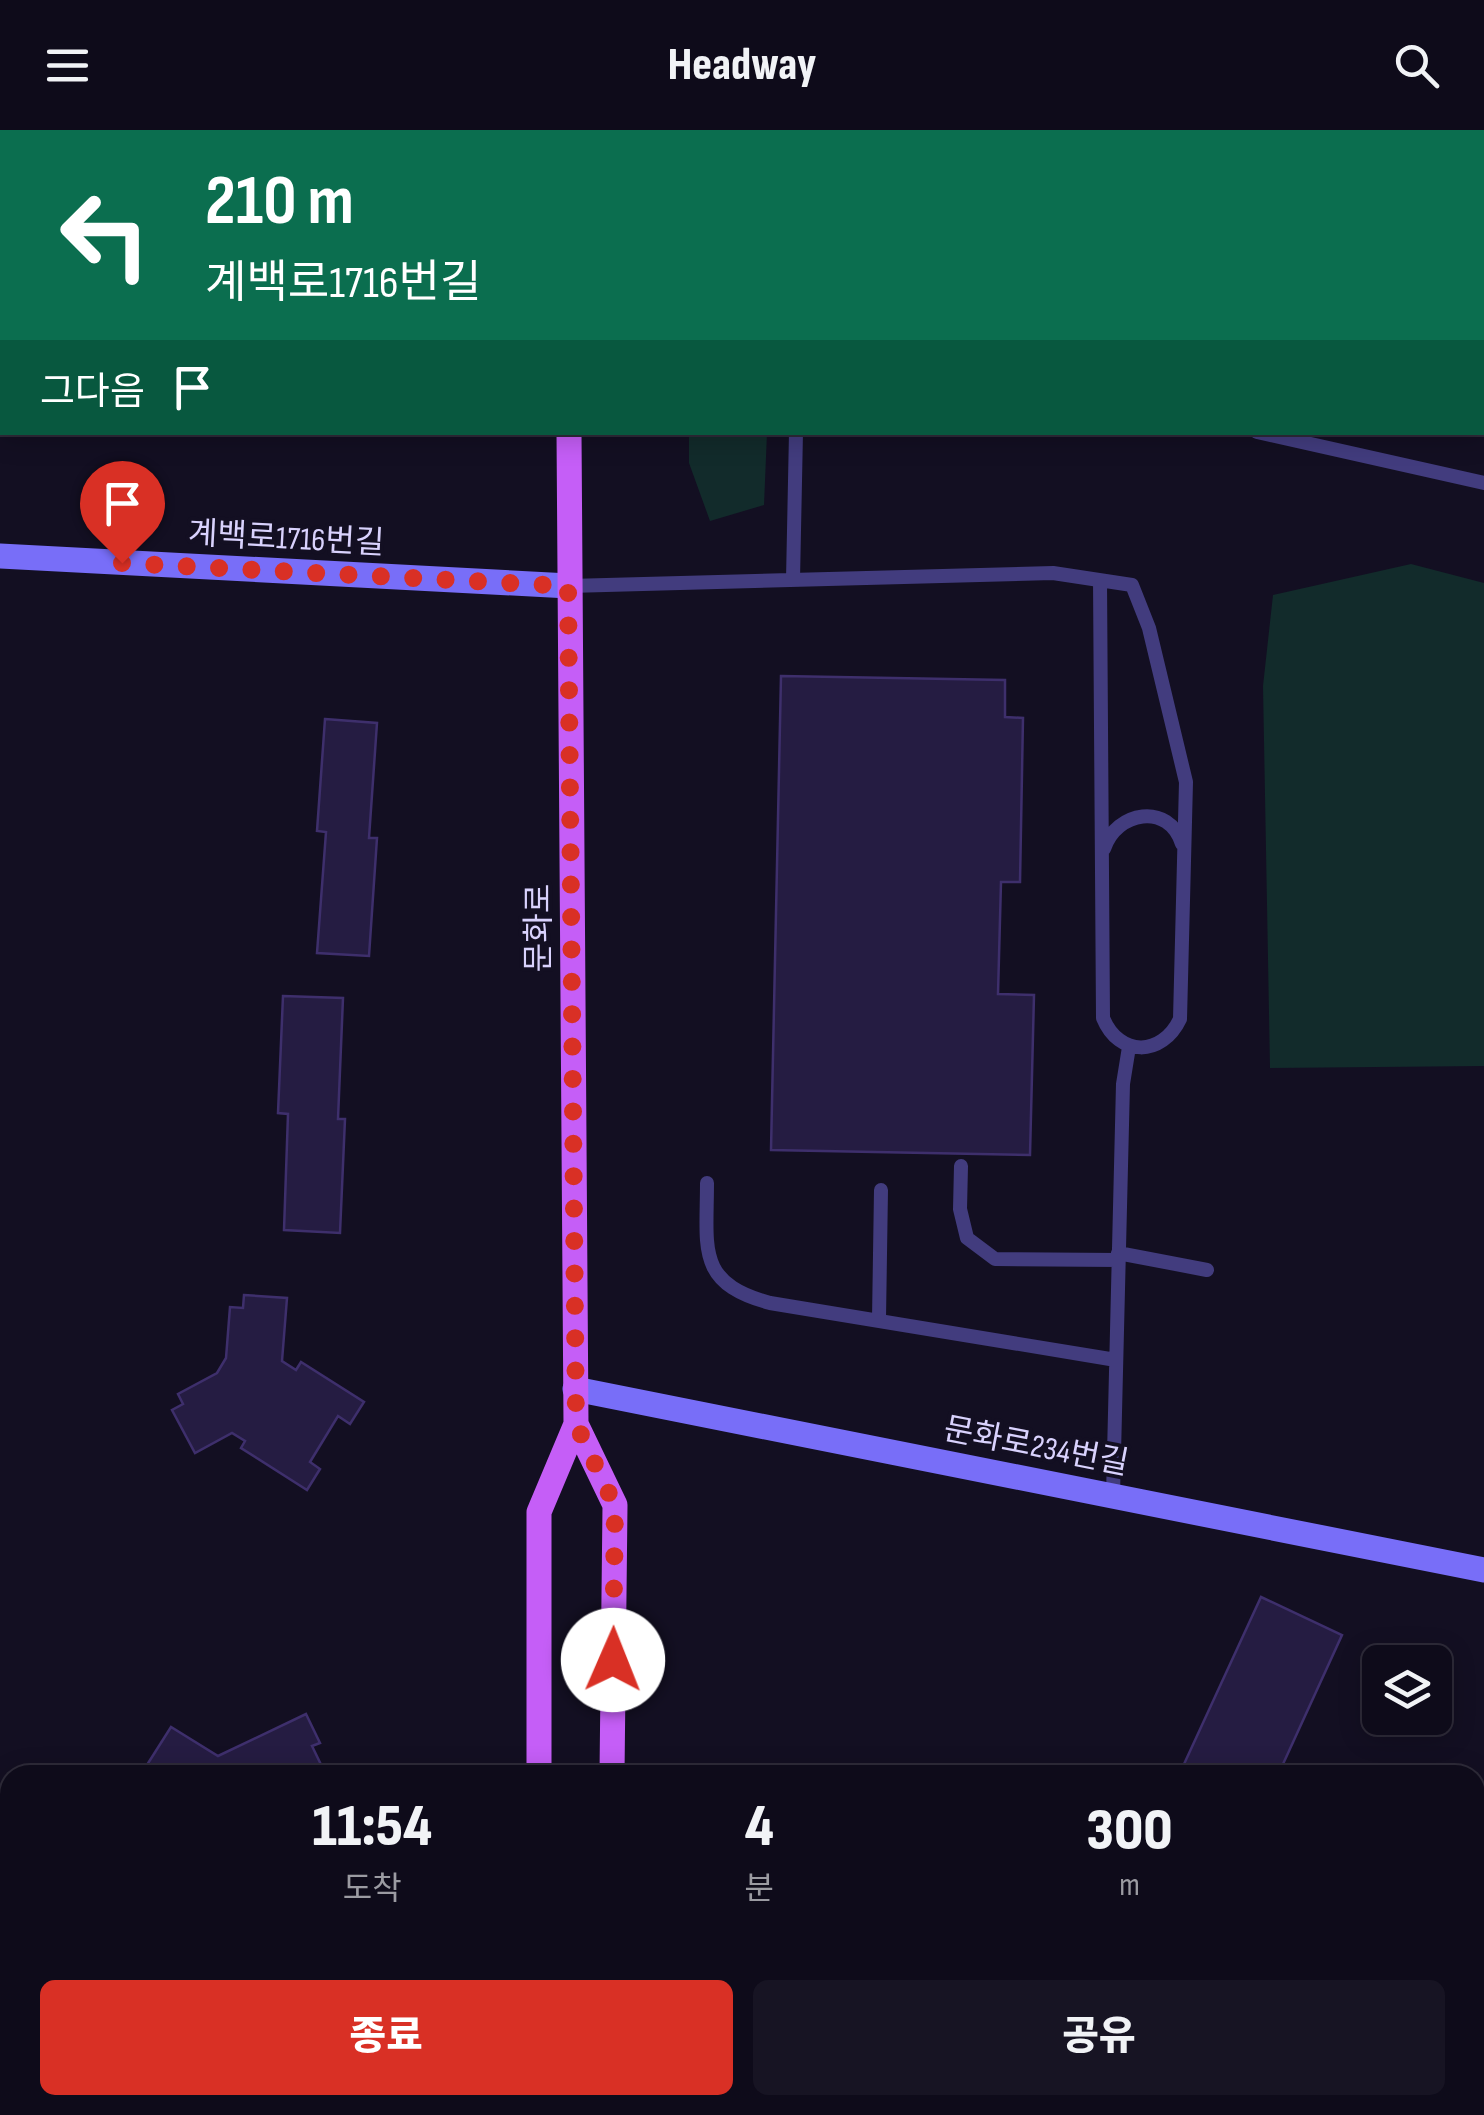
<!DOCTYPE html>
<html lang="ko">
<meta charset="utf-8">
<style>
body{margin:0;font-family:"Sofia Sans Condensed","Noto Sans KR",sans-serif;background:#171423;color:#f1f3f6;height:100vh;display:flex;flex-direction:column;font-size:38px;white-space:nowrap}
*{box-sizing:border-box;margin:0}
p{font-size:32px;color:#9b9ba2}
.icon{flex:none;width:55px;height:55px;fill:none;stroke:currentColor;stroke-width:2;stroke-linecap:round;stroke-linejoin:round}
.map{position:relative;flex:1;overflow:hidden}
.drawer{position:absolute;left:0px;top:1635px;width:1485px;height:350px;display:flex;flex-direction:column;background:#0e0b1a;border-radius:30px 30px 0 0;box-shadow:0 5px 25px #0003,0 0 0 2px #2e2b39}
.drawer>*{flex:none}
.banner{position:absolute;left:0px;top:0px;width:1485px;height:305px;box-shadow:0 5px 25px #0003,0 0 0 2px #2e2b39;background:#0b6e4f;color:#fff;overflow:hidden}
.tools{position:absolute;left:1362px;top:1515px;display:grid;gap:20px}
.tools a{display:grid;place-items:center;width:90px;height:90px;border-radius:15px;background:#0e0b1a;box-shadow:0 5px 25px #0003,0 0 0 2px #2e2b39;font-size:50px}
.pin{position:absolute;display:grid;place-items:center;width:85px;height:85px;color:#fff;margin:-102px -42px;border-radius:50% 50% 50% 0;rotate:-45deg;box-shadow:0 0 10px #0007}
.pin .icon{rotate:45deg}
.me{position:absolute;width:110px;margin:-55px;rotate:1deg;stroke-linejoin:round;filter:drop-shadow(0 0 8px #0008)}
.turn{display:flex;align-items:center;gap:35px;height:210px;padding:0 40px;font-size:45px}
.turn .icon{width:130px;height:130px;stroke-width:2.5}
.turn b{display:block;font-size:70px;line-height:85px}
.then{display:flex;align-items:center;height:95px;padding:0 40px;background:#0003;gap:20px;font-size:38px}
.eta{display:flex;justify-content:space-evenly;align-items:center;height:170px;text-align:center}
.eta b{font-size:60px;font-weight:800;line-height:70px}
.cta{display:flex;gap:20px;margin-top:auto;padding:20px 40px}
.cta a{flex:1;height:115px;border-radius:15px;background:#d93025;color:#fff;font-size:40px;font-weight:800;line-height:115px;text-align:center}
.cta a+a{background:#171423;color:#f1f3f6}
header{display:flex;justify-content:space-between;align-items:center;height:130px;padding:0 40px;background:#0e0b1a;font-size:45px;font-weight:800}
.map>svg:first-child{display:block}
.green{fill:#122b2b}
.building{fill:#251c42;stroke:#3e2f6c;stroke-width:2.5}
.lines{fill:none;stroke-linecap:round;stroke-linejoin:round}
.service{stroke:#423c7e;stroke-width:14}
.secondary{stroke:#786ef8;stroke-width:25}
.primary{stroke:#c55ef7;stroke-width:25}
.route{stroke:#d93025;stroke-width:18;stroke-dasharray:0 32.4}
.labels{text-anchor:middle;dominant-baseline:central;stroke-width:8;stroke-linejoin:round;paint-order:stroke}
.street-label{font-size:32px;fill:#d9d2fd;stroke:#130f22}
</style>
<header><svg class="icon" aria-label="menu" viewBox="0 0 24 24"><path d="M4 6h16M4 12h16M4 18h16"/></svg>Headway<svg class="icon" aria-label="search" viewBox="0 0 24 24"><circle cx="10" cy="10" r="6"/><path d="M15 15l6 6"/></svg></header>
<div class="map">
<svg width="1484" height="1985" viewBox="0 0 1484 1985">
<rect width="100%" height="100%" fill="#130f22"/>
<path class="green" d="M689,303H767L764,375L710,391L689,333Z
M1411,434L1484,453V936L1270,938L1263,556L1273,465Z"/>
<path class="building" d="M949,0H1063L1068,2H948Z
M1233,0H1345L1231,2Z
M1484,5V237H1482Z
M781,546L1005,550V587L1023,588L1020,752H1001L998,864L1034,865L1030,1025L771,1020Z
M325,589L377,593L369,708H377L369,826L317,823L326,702L317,701Z
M283,866L343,868L338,989H345L340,1103L284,1100L288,984L278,983Z
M244,1165L287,1168L282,1231L296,1240L301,1232L364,1272L350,1294L338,1286L310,1332L320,1339L307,1360L241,1318L245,1311L232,1303L195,1323L172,1280L183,1274L178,1264L217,1243L226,1228L230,1177L243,1178Z
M1261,1467L1342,1505L1278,1645H1179Z
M306,1584L320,1613L312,1616L326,1645H153L145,1638L171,1597L218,1626Z
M748,1975H988L1009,1985H743Z
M1044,1975H1078L1074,1985Z"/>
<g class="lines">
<path class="service" d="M820,2L821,0
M885,2L887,0
M1408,2L1409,0
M1257,302L1484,353
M793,450L796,302
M569,456L1053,443L1132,455L1149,498L1186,652L1180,889C1162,927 1119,927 1103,888L1100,450
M1104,719C1116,681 1169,672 1182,714
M961,1036L960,1079L967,1108L995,1129L1118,1130
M707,1053C707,1119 696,1153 770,1173L1116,1230
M1118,1123L1207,1140
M879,1189L881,1060
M1113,1365L1123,954L1129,917"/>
<path class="secondary" d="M0,426L569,456
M575,1259L1484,1440"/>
<path class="primary" d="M570,2V0
M569,302L576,1294L615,1375L612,1645
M539,1645V1382L576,1294
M541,1975V1985
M609,1985V1975"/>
</g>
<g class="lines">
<path class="route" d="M122,433L568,456L576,1294L615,1376L613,1530"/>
</g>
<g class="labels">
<g class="street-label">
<text transform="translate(286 409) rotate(3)">계백로1716번길</text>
<text transform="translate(539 798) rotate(-90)">문화로</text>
<text transform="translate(1036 1317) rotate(11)">문화로234번길</text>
</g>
</g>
</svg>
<div class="tools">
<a><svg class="icon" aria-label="layers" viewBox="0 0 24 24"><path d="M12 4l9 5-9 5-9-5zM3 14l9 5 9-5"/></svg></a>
</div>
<div class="pin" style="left:122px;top:433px;background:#d93025"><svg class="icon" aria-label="arrive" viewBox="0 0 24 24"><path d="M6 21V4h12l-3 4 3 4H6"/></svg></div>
<svg class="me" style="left:613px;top:1530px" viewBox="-20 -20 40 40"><circle r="19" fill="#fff"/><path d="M0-13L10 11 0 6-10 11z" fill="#d93025"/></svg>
<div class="banner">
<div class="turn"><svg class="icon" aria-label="left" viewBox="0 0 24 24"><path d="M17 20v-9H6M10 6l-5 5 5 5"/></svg><div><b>210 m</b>계백로1716번길</div></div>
<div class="then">그다음<svg class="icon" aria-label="arrive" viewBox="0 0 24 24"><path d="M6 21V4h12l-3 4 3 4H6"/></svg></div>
</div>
<section class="drawer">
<div class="eta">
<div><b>11:54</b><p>도착</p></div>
<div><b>4</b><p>분</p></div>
<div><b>300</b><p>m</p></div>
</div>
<div class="cta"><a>종료</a><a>공유</a></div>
</section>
</div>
